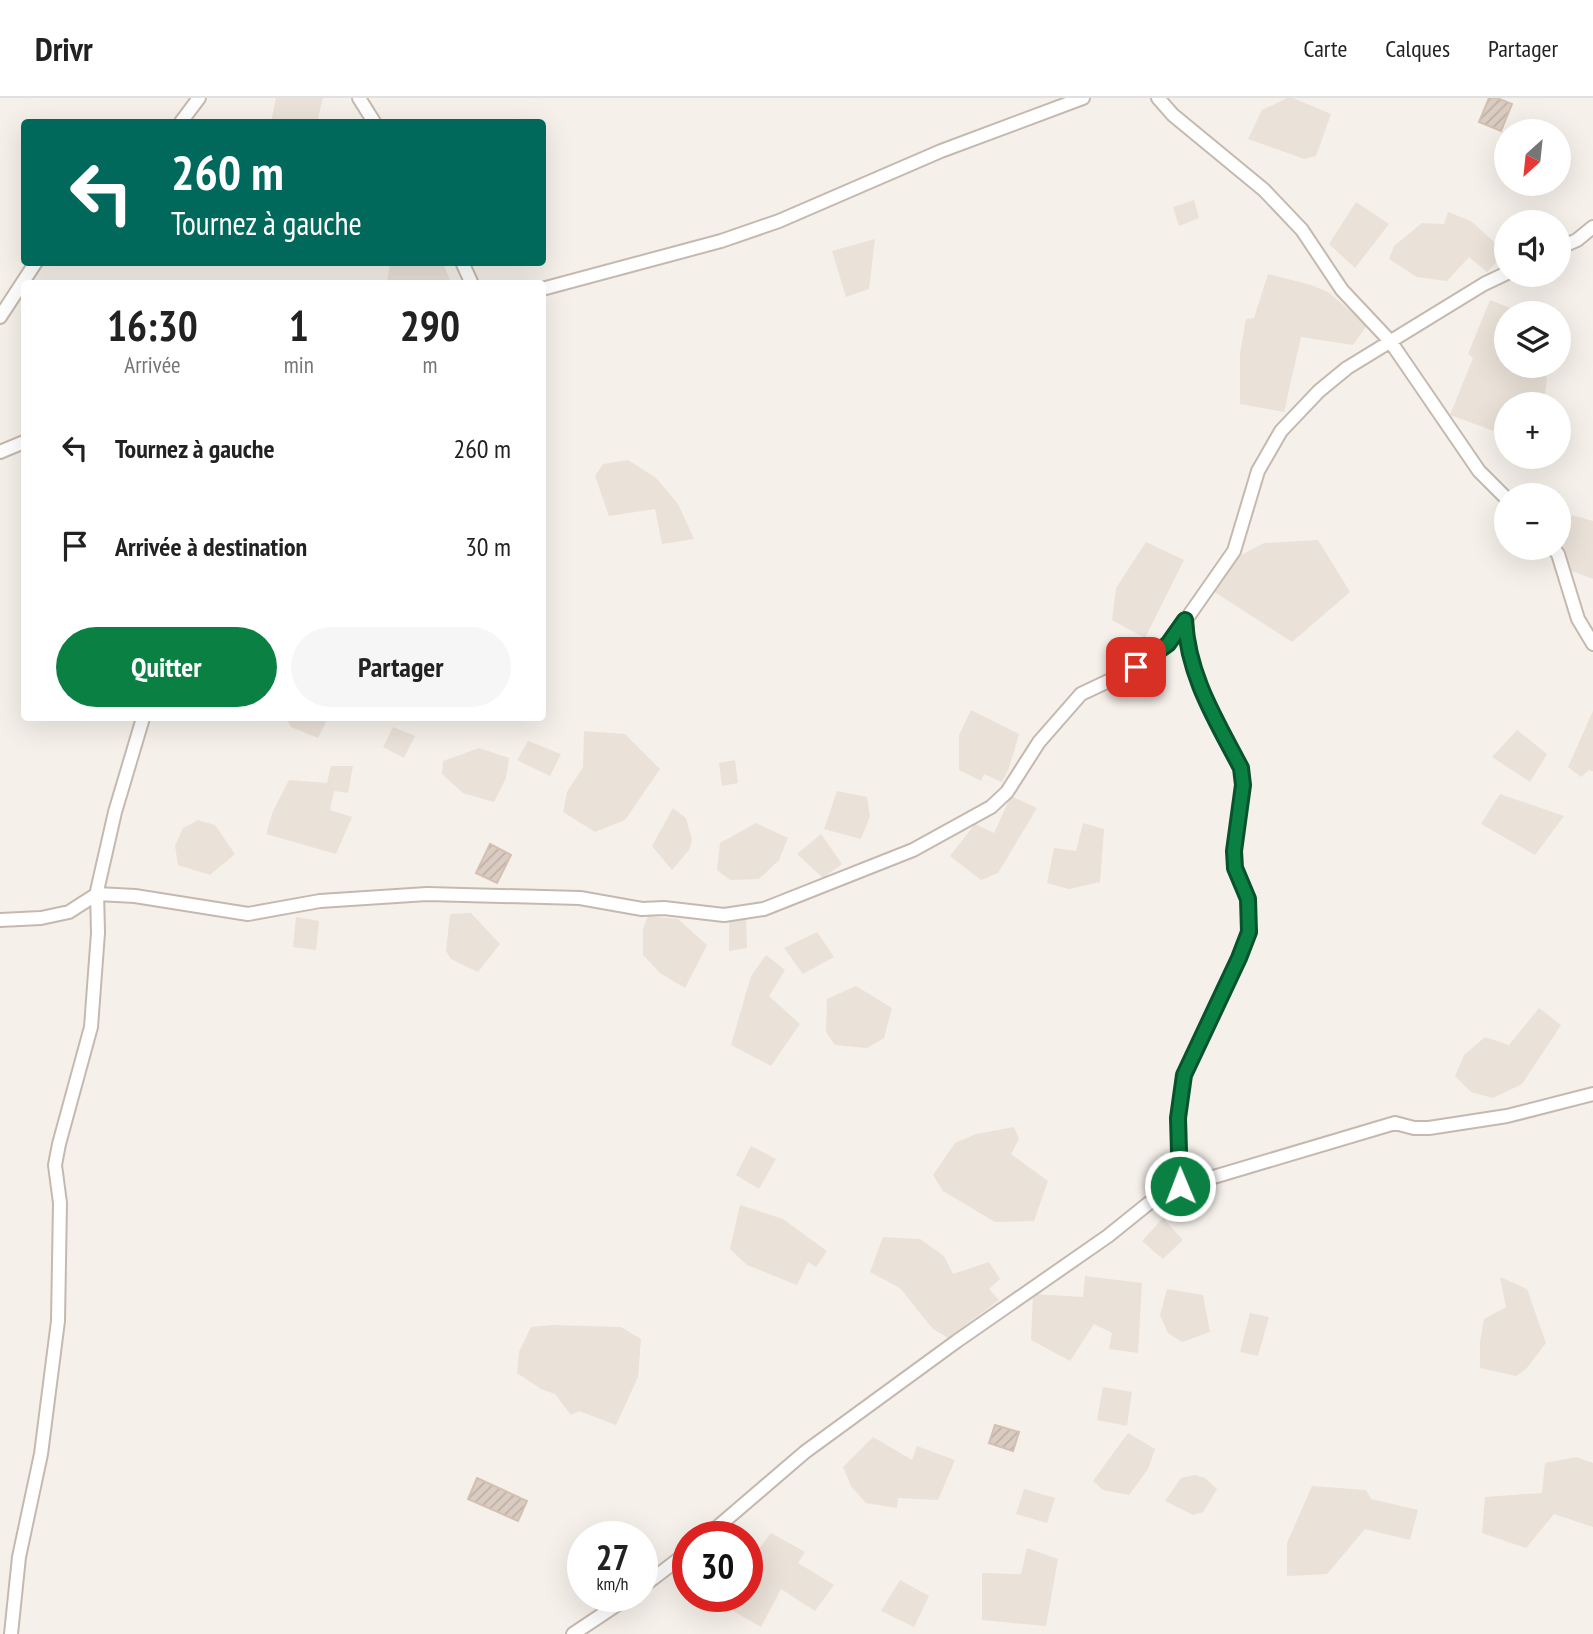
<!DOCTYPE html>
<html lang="fr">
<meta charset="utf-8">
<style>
body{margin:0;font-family:"PT Sans Narrow",sans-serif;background:#f6f6f6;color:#222;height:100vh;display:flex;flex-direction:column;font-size:26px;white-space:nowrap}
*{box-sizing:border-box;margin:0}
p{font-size:23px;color:#767676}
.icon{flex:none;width:38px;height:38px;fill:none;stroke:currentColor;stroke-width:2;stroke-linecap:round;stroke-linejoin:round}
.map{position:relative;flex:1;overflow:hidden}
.sheet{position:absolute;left:21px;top:182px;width:525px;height:441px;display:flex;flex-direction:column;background:#fff;border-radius:7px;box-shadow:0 7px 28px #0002}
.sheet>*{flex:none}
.top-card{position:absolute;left:21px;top:21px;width:525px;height:147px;border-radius:7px;box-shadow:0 7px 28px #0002;background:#00695c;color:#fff;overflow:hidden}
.needle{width:46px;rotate:207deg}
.tools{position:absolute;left:1494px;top:21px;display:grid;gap:14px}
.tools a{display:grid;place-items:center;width:77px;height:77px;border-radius:50%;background:#fff;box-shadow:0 7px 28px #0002;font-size:35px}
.speed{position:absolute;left:567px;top:1423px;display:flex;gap:14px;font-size:35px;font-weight:700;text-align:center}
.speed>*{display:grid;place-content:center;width:91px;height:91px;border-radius:50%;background:#fff;box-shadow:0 7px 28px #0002;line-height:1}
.speed small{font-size:18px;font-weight:400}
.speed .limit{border:10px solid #d22;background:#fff;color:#111}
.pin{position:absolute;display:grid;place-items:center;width:60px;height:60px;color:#fff;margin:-30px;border-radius:14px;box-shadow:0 4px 10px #0006}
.me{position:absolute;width:77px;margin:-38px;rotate:359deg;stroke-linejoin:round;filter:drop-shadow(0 0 5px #0008)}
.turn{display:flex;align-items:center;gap:24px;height:147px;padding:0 35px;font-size:32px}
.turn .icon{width:91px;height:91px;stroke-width:2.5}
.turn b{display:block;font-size:49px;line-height:60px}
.eta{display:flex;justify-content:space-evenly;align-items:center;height:119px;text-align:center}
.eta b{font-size:42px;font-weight:700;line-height:49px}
.button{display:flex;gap:14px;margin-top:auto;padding:14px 35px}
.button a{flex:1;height:80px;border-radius:42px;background:#0b8043;color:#fff;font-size:28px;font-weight:700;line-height:80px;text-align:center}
.button a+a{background:#f6f6f6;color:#222}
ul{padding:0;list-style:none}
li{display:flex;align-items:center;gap:21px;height:98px;padding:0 35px}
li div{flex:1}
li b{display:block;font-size:26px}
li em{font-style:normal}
header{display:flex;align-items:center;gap:42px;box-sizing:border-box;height:98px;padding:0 35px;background:#fff;border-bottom:2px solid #e0e0e0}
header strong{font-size:33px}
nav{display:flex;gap:38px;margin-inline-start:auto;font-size:24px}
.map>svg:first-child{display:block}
.residential{fill:#eae1d8}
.building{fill:url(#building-hatch);stroke:#d3c0b2;stroke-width:2}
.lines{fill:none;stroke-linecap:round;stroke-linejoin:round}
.street-casing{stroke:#c5b9af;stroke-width:16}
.street{stroke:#fff;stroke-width:12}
.route-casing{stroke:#07532c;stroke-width:18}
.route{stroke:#0b8043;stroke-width:12}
</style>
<header>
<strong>Drivr</strong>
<nav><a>Carte</a><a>Calques</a><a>Partager</a></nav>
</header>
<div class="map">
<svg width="1593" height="1536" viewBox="0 0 1593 1536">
<defs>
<pattern id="building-hatch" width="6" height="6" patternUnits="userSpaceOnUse" patternTransform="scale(1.75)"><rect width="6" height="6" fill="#dbccc2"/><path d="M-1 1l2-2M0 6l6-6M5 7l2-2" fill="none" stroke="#bdb0a7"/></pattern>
</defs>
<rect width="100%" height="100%" fill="#f6f0ea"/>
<path class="residential" d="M276,0H323L317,24H271Z
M1287,0H1293L1331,16L1316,58L1304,61L1248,41L1262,12Z
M1194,102L1199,120L1179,128L1173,109Z
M1356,104L1389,126L1355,170L1329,146Z
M1448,114L1471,123L1506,155L1487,174L1469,159L1447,183L1417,179L1389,161L1394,148L1422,125L1444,126Z
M875,141L869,191L846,199L832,153Z
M390,165H443L451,185H387Z
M1268,176L1311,187L1328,194L1367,227L1353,247L1301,239L1284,314L1240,306V255L1246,221L1254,220Z
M1490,202L1523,215H1507V268H1524L1523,270L1547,279L1544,306H1507L1505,337L1450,317L1473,260L1468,256Z
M628,362L656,380L678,406L694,441L662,446L655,411L609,418L595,378L603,366Z
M1572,417L1593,423V481L1561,469L1558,456Z
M1318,442L1350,494L1292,544L1213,493L1238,459L1264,445Z
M1146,444L1184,462L1145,540L1112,522L1116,490Z
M971,612L1019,636L1009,670L1002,684L984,676L981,683L959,672V637Z
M1593,613V673L1589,672L1581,679L1568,669Z
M286,620H328L318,640L291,629Z
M393,629L415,638L404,660L383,649Z
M1517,632L1547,656L1530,684L1492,659Z
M584,633L625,636L660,671L625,722L595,734L563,714L567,694L583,669Z
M528,643L561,656L550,678L517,662Z
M479,650L509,660L506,680L494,704L463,695L442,676L443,663Z
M735,662L738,685L722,688L719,665Z
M331,668H353L348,695L334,693L330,712L352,719L336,756L266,736L273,713L289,682L327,685Z
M837,693L867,699L870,718L861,741L824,731Z
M1500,696L1564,718L1535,757L1481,726Z
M1011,698L1037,710L998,775L981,782L950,758L975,726L994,735Z
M673,710L686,720L692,742L689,752L672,772L652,748Z
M198,722L215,727L235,756L210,777L178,767L175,748L183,730Z
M756,725L788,740L779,762L759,781L730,782L717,772L720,745Z
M1083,725L1104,731L1100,784L1069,791L1047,785L1054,750L1076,753Z
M821,736L842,766L823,780L797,756Z
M471,815L500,846L478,874L451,861L446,853L450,816Z
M648,818L678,821L707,847L685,890L660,875L643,857V831Z
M296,819L319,823L316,852L293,849Z
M746,820L747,850L729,853V822Z
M817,834L834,859L803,876L784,850Z
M766,857L785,872L769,898L800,926L771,968L731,947L751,878Z
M856,888L892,910L884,940L867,950L835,947L826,934L827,901Z
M1539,910L1561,927L1522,986L1493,1000L1471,994L1455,978L1464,957L1485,939L1509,947Z
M1014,1029L1019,1041L1011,1056L1048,1083L1034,1123L995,1124L943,1093L933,1077L955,1045L976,1036Z
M751,1048L776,1061L759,1091L736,1077Z
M740,1107L783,1121L827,1153L816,1169L808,1164L797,1187L747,1167L730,1151Z
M1163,1120L1183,1142L1163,1161L1142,1143Z
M883,1139L920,1141L944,1158L953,1176L989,1164L1000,1181L989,1191L999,1202L948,1240L933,1231L900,1190L870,1174Z
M1085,1178L1142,1185L1138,1255L1109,1251L1112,1235L1094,1226L1070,1263L1031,1242L1033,1196L1083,1199Z
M1500,1179L1527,1191L1546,1245L1526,1271L1516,1278L1480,1270V1244L1484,1221L1506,1209Z
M1167,1191L1203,1197L1210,1234L1182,1244L1168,1235L1160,1217Z
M1250,1215L1269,1219L1258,1258L1240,1254Z
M552,1227L621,1229L641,1241L638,1279L616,1327L579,1313L571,1317L555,1296L541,1291L517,1275L519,1254L531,1229Z
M1103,1289L1132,1294L1127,1328L1097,1322Z
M1128,1335L1155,1351L1148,1371L1129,1397L1103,1392L1093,1383Z
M873,1339L912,1362L917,1348L955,1362L938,1402L898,1400L897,1410L866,1405L851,1388L843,1369Z
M1576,1359L1593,1365V1429L1554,1416L1526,1450L1482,1435L1485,1399L1542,1395L1545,1365Z
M1195,1377L1205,1380L1217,1391L1203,1414L1193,1417L1165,1403L1181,1380Z
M1312,1388L1366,1392L1371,1401L1418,1412L1410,1442L1365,1431L1327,1476L1287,1478V1445Z
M1024,1391L1055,1400L1047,1425L1016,1416Z
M771,1435L805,1454L798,1465L834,1487L815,1513L781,1491L761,1529L733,1513L740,1498H747V1482L757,1462L753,1459Z
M1027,1450L1058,1461L1046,1528L982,1522V1475L1021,1476Z
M900,1482L929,1498L914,1529L881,1513Z"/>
<path class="building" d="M1489,0H1497L1512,6L1501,33L1479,24Z
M490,746L511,757L497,785L476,775Z
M995,1327L1019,1334L1013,1353L989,1345Z
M477,1380L527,1403L518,1423L468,1401Z"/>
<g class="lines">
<defs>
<path id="street" d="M359,0L374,24
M1158,0L1173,17L1264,92L1302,132L1342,192L1390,243L1479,373L1507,401
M181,24L199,0
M1559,150L1577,142L1593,129
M462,164L472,186
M542,191L721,143L779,123L941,53L1083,0
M0,219L36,164
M0,354L24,344
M1553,450L1558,456L1578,521L1593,546
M0,822L41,820L69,814L97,796L135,798L248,816L320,803L427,796L580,800L642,811L664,810L724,817L764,811L913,752L991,709L1007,694L1039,644L1081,596L1136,570L1169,546L1234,453L1258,373L1281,333L1319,293L1347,270L1484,186L1507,175
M1180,1089L1178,1020L1184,977L1239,860L1249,834L1248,801L1235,770L1234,753L1243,687L1241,671C1216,623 1188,577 1186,522
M707,1438L805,1354L957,1243L1108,1138L1149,1105L1180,1089L1395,1025L1414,1030H1429L1507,1018L1593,996
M642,1489L688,1454
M11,1536L19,1459L41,1356L58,1223L60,1105L55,1067L59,1046L91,929L98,835L97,793L115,714L143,620
M573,1536L630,1498"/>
</defs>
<use href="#street" class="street-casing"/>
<use href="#street" class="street"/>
</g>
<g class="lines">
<defs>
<path id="route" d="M1136,569L1168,546L1185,522C1188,578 1216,622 1241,670L1243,687L1234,753L1235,770L1248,801L1249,834L1239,860L1184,977L1178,1020L1180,1088"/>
</defs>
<use href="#route" class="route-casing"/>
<use href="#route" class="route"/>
</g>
</svg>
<div class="tools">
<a><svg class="needle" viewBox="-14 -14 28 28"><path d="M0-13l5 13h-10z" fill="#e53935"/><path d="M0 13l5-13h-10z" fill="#767676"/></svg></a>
<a><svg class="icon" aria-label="sound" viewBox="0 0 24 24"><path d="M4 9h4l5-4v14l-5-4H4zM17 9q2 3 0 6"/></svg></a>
<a><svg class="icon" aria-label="layers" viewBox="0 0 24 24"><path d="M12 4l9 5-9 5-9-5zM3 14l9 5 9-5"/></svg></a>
<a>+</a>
<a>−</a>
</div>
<div class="speed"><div>27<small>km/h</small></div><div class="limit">30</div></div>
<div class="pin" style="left:1136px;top:569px;background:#d93025"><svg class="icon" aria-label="arrive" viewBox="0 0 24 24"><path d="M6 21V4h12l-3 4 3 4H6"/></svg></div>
<svg class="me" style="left:1180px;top:1088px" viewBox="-20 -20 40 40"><circle r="17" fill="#0b8043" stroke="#fff" stroke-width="3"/><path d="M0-11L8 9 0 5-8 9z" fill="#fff"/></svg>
<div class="top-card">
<div class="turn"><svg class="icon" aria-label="left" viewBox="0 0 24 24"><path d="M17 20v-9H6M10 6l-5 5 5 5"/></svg><div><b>260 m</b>Tournez à gauche</div></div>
</div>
<section class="sheet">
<div class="eta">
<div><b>16:30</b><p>Arrivée</p></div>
<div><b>1</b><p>min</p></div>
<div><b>290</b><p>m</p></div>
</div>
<ul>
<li><svg class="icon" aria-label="left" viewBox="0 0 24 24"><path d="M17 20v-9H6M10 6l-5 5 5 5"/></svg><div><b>Tournez à gauche</b></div><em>260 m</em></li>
<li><svg class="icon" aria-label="arrive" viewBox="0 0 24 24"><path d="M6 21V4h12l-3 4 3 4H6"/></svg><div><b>Arrivée à destination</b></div><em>30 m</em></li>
</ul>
<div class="button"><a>Quitter</a><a>Partager</a></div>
</section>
</div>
